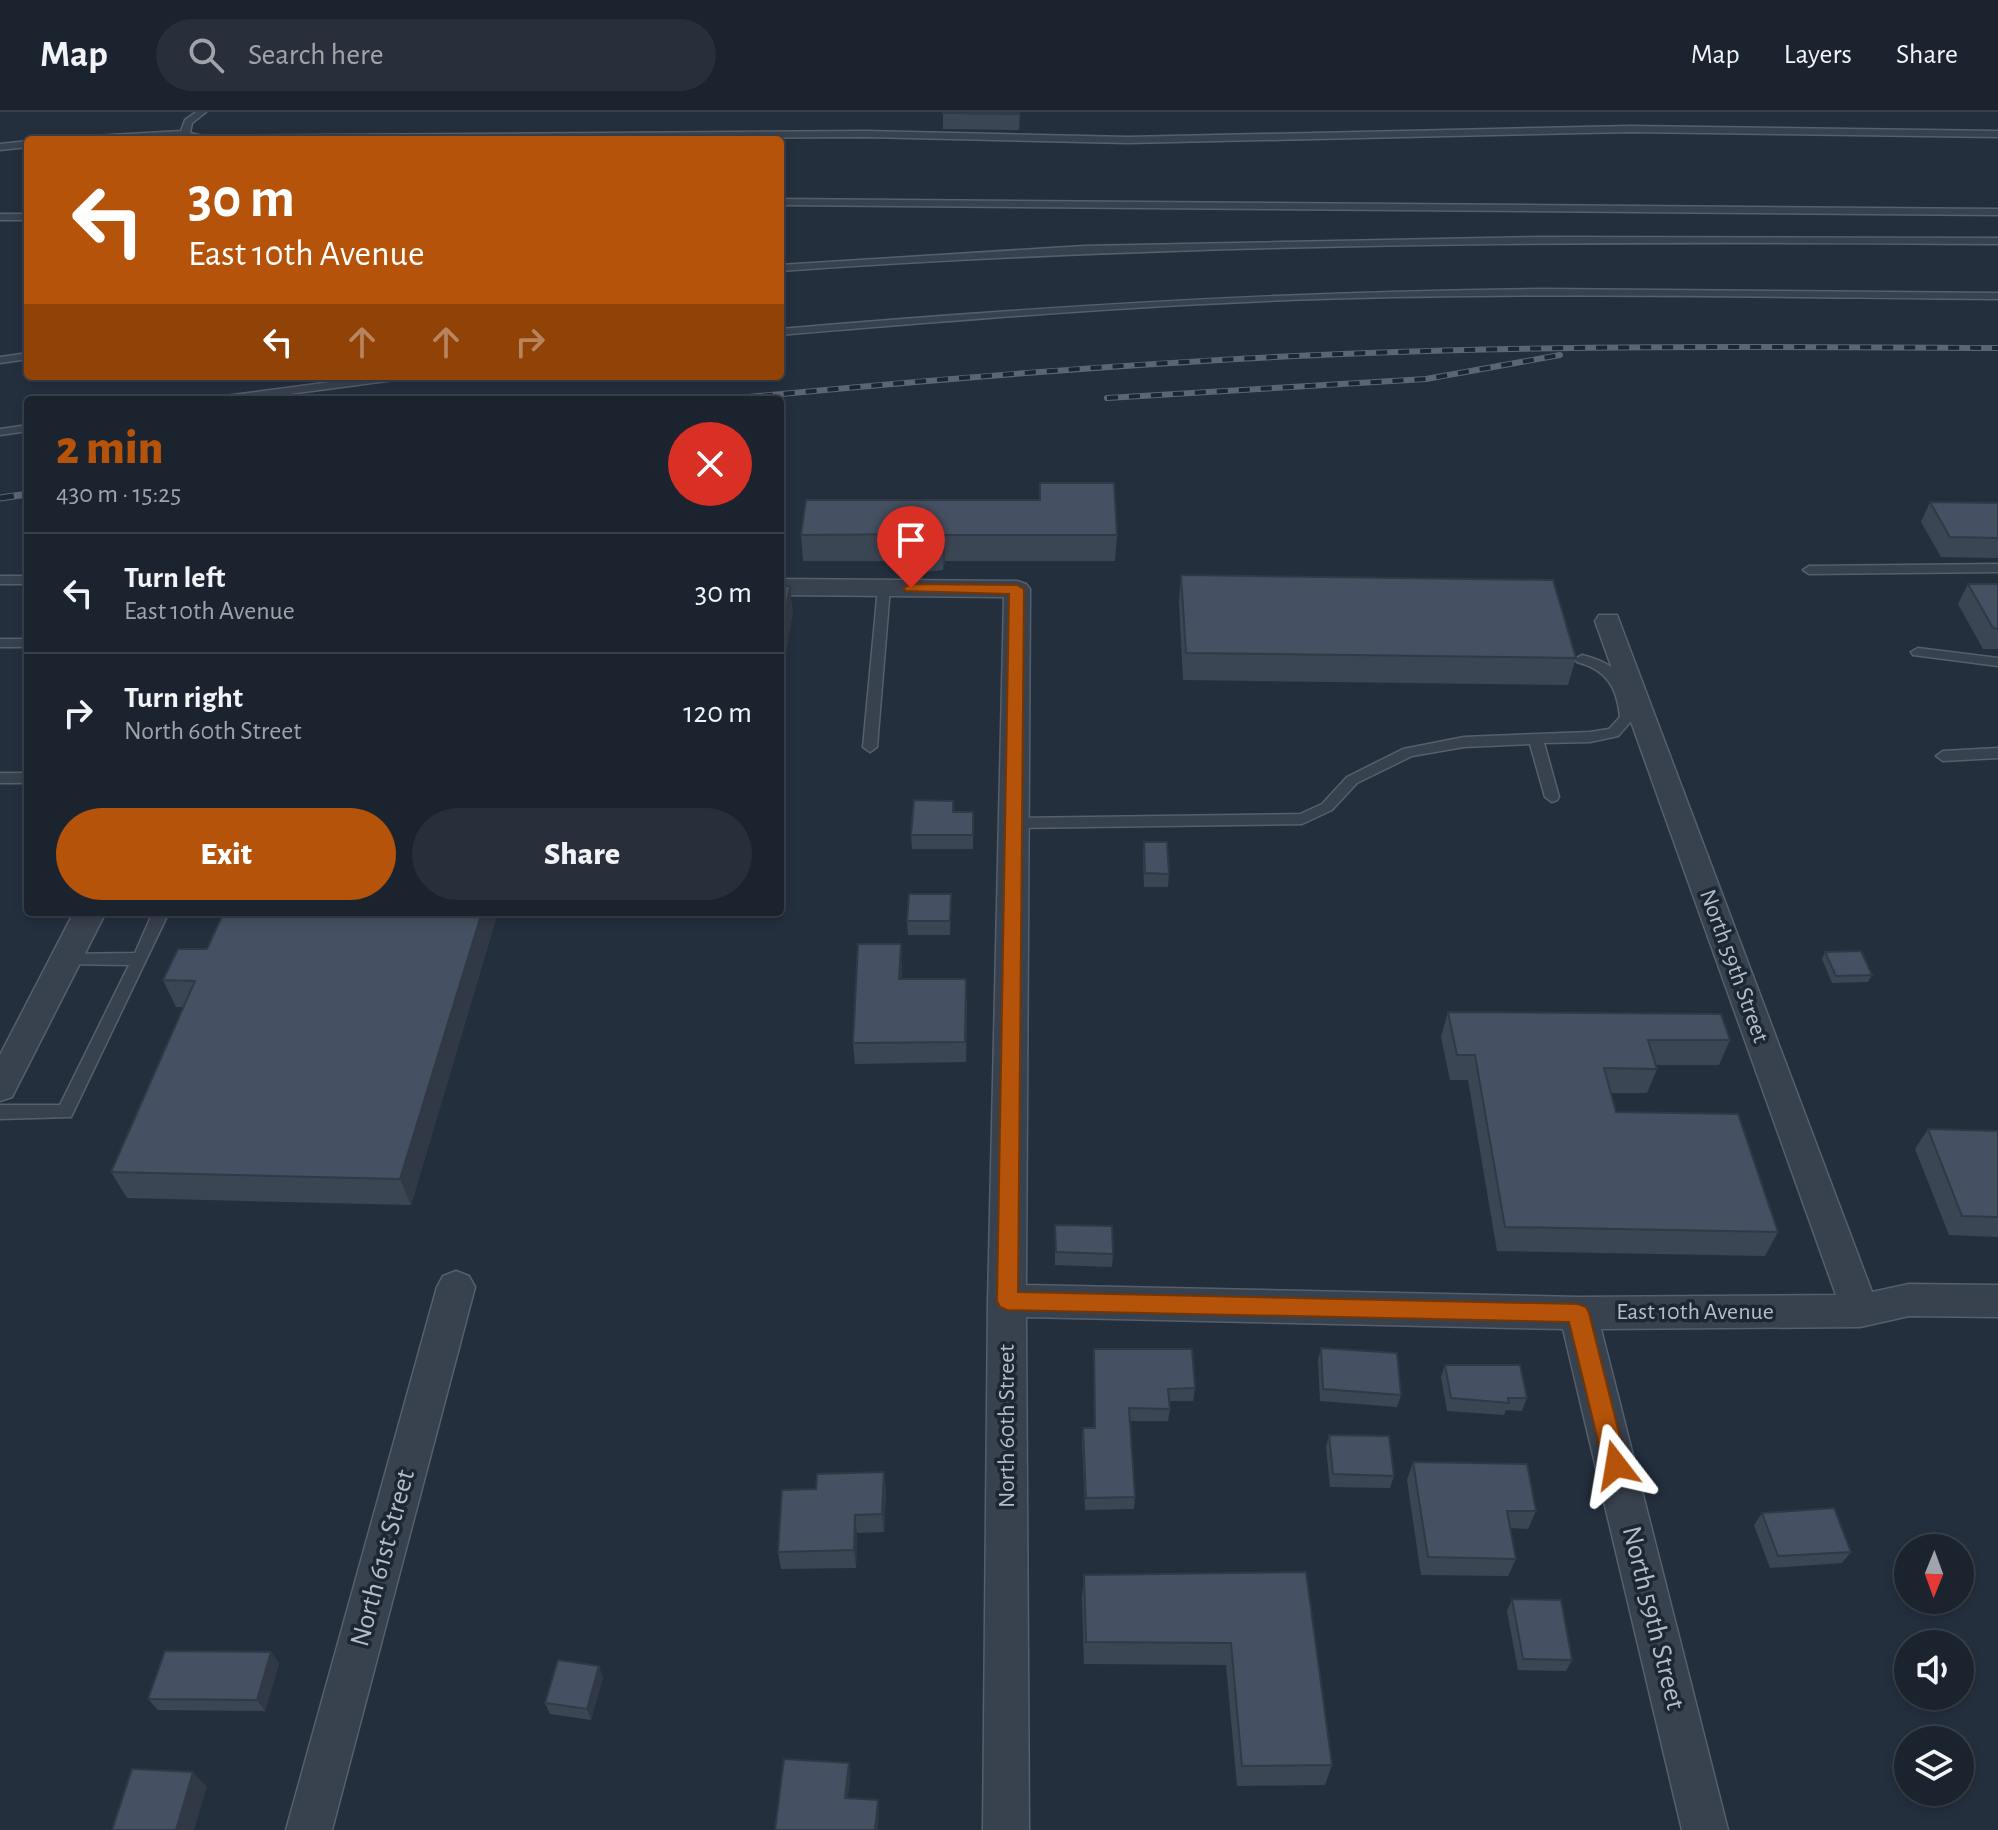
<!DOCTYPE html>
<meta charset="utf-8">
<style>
body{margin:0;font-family:"Alegreya Sans",sans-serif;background:#282f3a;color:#f1f3f6;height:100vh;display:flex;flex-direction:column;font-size:30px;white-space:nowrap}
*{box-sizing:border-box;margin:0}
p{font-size:26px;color:#a0a4aa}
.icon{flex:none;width:44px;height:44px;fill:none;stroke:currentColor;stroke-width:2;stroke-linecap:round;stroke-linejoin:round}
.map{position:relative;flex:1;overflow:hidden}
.drawer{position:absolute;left:24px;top:284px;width:760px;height:520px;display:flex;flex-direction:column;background:#1b232e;border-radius:8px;box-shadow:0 4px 12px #0003,0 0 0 2px #39404a}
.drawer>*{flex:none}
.banner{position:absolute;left:24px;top:24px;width:760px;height:244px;border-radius:8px;box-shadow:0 4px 12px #0003,0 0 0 2px #39404a;background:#b45309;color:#fff;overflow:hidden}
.needle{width:52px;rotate:181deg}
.buttons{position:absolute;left:1894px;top:1422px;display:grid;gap:16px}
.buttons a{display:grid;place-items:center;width:80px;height:80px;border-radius:50%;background:#1b232e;box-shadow:0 4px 12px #0003,0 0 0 2px #39404a;font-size:40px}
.pin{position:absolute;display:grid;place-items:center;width:68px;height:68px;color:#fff;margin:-82px -34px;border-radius:50% 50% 50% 0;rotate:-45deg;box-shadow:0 0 8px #0007}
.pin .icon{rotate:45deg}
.me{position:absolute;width:88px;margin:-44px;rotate:346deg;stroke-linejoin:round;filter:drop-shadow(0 0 6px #0008)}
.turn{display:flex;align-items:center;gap:28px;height:168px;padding:0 32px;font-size:36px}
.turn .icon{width:104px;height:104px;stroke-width:2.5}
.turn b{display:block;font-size:56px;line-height:68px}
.lanes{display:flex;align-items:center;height:76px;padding:0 32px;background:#0003;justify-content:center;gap:40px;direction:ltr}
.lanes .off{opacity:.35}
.round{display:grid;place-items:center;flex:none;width:84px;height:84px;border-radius:42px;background:#282f3a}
.headline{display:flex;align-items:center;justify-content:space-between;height:136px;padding:0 32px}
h1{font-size:48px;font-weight:800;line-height:60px;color:#b45309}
.primary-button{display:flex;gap:16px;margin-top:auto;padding:16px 32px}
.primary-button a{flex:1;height:92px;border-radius:48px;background:#b45309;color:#fff;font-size:32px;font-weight:800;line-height:92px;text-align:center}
.primary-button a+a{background:#282f3a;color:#f1f3f6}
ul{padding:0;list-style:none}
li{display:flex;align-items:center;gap:24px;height:120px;padding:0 32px;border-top:2px solid #39404a}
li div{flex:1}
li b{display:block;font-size:30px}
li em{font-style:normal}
header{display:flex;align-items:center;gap:48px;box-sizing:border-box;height:112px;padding:0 40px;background:#1b232e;border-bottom:2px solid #39404a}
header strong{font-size:38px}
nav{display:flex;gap:44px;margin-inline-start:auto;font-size:28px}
.search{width:560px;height:72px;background:#282f3a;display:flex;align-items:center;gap:20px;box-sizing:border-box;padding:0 28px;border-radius:44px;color:#a0a4aa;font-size:30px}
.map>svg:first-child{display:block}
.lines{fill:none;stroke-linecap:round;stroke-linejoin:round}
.service-casing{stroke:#565f6c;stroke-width:3}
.minor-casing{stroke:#565f6c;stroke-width:3}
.service{fill:#38414e;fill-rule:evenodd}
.minor{fill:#38414e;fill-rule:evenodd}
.rail-far1-casing{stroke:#5a6575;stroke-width:6}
.rail-casing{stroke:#5a6575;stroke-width:7}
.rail-far1{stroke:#1d2633;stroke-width:4;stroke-dasharray:11;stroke-linecap:butt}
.rail{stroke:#1d2633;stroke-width:5;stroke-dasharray:14;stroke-linecap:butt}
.wall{fill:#3b4654}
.shaded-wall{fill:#303945}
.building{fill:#455162;stroke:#303945;stroke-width:2}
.route{fill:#b45309;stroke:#753606;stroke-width:2}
.labels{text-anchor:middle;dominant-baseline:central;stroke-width:7;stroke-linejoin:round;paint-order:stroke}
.street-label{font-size:24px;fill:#b4bcc9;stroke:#1d2633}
.near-street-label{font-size:28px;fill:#b4bcc9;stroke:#1d2633}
</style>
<header>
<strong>Map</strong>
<div class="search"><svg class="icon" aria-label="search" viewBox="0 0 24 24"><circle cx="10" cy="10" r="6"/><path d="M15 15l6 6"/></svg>Search here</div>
<nav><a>Map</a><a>Layers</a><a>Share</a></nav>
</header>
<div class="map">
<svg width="1998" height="1718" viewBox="0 0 1998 1718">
<rect width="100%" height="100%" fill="#242f3e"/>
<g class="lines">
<defs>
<path id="service" d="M196,0H206L192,11L190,21L203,24L866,19L1128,25L1631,14L1998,19V25L1631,20L1128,31L866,25L196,28L185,25L71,28L76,25L181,19L185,8Z
M28,29V35L0,38V32Z
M780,87L1998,97V103L780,93Z
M0,102H28V108H0Z
M1541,125L1998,126V132C1591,129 1186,130 780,159V153L1084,134Z
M1543,177L1998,181V187C1771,185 1545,180 1318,187C1138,193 959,208 780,223V217C1034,195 1288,179 1543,177Z
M28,241V247L0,251V245Z
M376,264H408L402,267L244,288H212L218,285Z
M28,313V319L0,323V317Z
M1998,452V460L1809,462L1803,458L1809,454Z
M0,464H28V472H0Z
M884,472L890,476L877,635L870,640L863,635L878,476Z
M0,527H28V535H0Z
M1918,536L1998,546V554L1913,543L1911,540Z
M1582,543C1619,552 1630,568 1634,606L1618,624L1590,630L1544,631L1559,685L1557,688L1552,690L1545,685L1530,632L1464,635L1412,644L1357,671L1332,698L1302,712L1014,716L1007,711L1014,706L1300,702L1322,692L1347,665L1403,637L1464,625L1590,620L1609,617L1620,605C1617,575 1607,558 1577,550L1575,547Z
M1998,636V646L1943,649L1936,644L1943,639Z
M0,661H28V671H0Z
M153,800H169L71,1005L0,1007V993H60L129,853L66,852L58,846L60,842L135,841Z"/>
<path id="minor" d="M780,467L1017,469L1026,472L1030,477L1026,1173L1578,1185L1836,1183L1595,509L1599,503H1617L1872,1180L1909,1172L1998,1173V1205L1909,1204L1860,1215L1601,1217L1728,1718H1682L1563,1217L1026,1205L1029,1718H983L988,1189L1004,485L780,483Z
M74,800H106L12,985L0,989V943Z
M456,1159L469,1164L475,1175L332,1718H286L437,1175L443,1164Z"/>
</defs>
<use href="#service" class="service-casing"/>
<use href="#minor" class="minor-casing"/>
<use href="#service" class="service"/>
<use href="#minor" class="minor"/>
<defs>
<path id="rail-far1" d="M1107,286L1426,267L1560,243
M718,288C934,267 1150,249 1367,241C1577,233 1788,235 1998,236"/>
<path id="rail" d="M0,386L28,382"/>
</defs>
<use href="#rail-far1" class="rail-far1-casing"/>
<use href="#rail" class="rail-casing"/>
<use href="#rail-far1" class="rail-far1"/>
<use href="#rail" class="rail"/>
</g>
<path class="wall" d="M943,0H1020L1019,18L943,17Z
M1930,390L1998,391V446L1941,445L1921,410Z
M801,423H1117L1115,449H945L943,458L925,460L922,449H803Z
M1181,463L1576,546L1568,573L1183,568L1179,490Z
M1968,472H1998V537H1983L1958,492Z
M954,700H973V737H912L911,723Z
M1144,730L1169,762L1168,775H1144L1143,744Z
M951,782L950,823H908L907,809Z
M498,800L411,1093L127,1086L111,1060L184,895H176L163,868L207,837Z
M1825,840L1872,863L1868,870L1832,871L1822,847Z
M902,852V867L967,887L966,950L855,952L853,931Z
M1448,900L1730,928L1719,953H1656L1657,957L1647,981H1610L1616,1000L1778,1120L1765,1144L1497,1139L1468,968H1450L1441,925Z
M1928,1017L1998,1019V1125L1949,1123L1915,1037Z
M1055,1113L1113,1142L1112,1155L1055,1153Z
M1321,1236L1401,1283L1397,1295L1320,1289L1318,1248Z
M1094,1237L1195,1276L1193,1289H1169L1170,1297L1168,1309H1129L1135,1385L1134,1397L1085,1398L1082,1329L1083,1316H1094Z
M1445,1253L1527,1286L1522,1299L1506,1298L1504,1303L1447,1299L1441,1265Z
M1329,1323L1394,1364L1390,1376L1330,1375L1326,1335Z
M1413,1350L1536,1399L1528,1417L1510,1416L1516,1447L1508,1464L1421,1463L1407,1368Z
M884,1360L886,1378L884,1420L857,1421L856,1456L781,1457L778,1440L816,1377Z
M1762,1401L1851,1440L1842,1451L1770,1456L1754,1413Z
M1306,1460L1332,1653L1325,1673L1237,1674L1226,1553L1084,1552L1082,1486L1084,1463Z
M1512,1487L1572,1548L1566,1559L1518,1558L1507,1499Z
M271,1540L279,1551L265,1599L158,1598L148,1587Z
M603,1565L591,1608L550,1602L545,1591Z"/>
<path class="shaded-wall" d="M944,423L945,449L943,458V432Z
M790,474L793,500L780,579V534Z
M482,800H498L411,1093L400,1067Z
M901,832L902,852L901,888L899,867Z
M884,1360L886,1378L884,1420L882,1402Z
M855,1403L857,1421L856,1456L854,1438Z
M271,1540L279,1551L265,1599L257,1588Z
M599,1554L603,1565L591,1608L587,1597Z
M849,1651L851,1661L847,1696L845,1686Z
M193,1660L207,1675L194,1718H176Z
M878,1688L879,1698L878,1718H875Z"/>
<path class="building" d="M943,0H1019V2L943,1Z
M1040,371H1114L1117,423H944L943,432L924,434L921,422L801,423L806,388H1040Z
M1930,390L1998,391V426L1950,425Z
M1181,463L1553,468L1576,546L1186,541Z
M1968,472H1998V517L1993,516Z
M780,474H790L780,534Z
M914,688L953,689V700H973V723H911Z
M1144,730H1167L1169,762L1145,761Z
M909,782H951L950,809H907Z
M224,800H482L400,1067L111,1060L195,869L163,868L178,837H207Z
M858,832H901L899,867H966L965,930L853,931Z
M1861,839L1872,863L1836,864L1825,840Z
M1448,900L1721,902L1730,928H1648L1657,957L1604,956L1616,1000L1738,1002L1778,1120L1505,1115L1475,943H1457Z
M1928,1017L1998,1019V1105L1962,1104Z
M1055,1113L1112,1114L1113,1142L1056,1140Z
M1321,1236L1397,1241L1401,1283L1323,1277Z
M1094,1237H1192L1195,1276L1168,1277L1170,1297L1129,1296L1135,1385L1086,1386L1083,1316H1095Z
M1445,1253H1520L1527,1286H1508L1509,1291L1451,1286Z
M1329,1323L1389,1324L1394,1364L1333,1362Z
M1413,1350L1527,1352L1536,1399H1507L1516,1447L1428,1445Z
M884,1360L882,1402L855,1403L854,1438L778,1440L782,1378L816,1377L817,1362Z
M1834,1396L1851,1440L1778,1444L1762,1401Z
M1306,1460L1332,1653L1242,1654L1231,1531L1086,1530L1084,1463Z
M1512,1487L1561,1488L1572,1548L1523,1547Z
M165,1539L271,1540L257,1588L148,1587Z
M558,1548L599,1554L587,1597L545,1591Z
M784,1647L849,1651L845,1686L878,1688L875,1718H775Z
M132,1657L193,1660L176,1718H112Z"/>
<path class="route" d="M911,472L1017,473L1024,477L1018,1180L1578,1192L1586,1195L1589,1201L1627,1353L1624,1361L1616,1364L1608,1361L1604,1353L1569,1210L1007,1198L1000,1195L997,1189L1009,482L906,479L903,476Z"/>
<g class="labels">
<g class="street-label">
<text transform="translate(1734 854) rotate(70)">North 59th Street</text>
<text x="1695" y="1200">East 10th Avenue</text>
<text transform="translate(1007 1314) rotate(-90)">North 60th Street</text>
</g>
<g class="near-street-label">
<text transform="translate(383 1446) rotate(-75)">North 61st Street</text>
<text transform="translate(1653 1506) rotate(76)">North 59th Street</text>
</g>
</g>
</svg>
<div class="buttons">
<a><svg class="needle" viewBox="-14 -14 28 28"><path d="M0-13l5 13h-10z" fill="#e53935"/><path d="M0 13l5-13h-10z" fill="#a0a4aa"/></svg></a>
<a><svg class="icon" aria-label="sound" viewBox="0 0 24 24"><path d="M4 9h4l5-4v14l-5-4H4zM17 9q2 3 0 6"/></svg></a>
<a><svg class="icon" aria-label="layers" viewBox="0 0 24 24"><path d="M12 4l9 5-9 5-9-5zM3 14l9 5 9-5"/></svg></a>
</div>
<div class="pin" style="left:911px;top:476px;background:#d93025"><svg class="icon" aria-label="arrive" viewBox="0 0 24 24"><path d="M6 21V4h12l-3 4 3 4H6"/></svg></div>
<svg class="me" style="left:1616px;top:1353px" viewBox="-20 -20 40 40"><path d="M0-17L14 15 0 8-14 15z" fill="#b45309" stroke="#fff" stroke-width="4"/></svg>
<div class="banner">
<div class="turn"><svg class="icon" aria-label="left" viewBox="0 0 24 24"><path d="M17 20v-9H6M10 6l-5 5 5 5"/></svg><div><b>30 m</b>East 10th Avenue</div></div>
<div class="lanes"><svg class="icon" aria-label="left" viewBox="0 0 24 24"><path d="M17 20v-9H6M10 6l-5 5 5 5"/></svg><svg class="icon off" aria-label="ahead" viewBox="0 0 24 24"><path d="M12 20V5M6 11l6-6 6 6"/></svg><svg class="icon off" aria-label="ahead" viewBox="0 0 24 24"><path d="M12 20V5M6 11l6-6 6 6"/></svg><svg class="icon off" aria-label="right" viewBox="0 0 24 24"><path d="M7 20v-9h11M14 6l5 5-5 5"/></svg></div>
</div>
<section class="drawer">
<div class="headline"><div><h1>2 min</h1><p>430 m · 15:25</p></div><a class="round" style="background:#d93025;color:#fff"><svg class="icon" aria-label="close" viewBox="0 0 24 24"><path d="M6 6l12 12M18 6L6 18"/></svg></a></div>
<ul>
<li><svg class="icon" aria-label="left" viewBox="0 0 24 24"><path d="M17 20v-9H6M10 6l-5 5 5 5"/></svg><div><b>Turn left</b><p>East 10th Avenue</p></div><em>30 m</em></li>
<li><svg class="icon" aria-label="right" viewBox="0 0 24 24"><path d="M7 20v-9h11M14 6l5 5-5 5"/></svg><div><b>Turn right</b><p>North 60th Street</p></div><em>120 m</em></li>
</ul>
<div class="primary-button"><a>Exit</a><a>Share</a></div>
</section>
</div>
